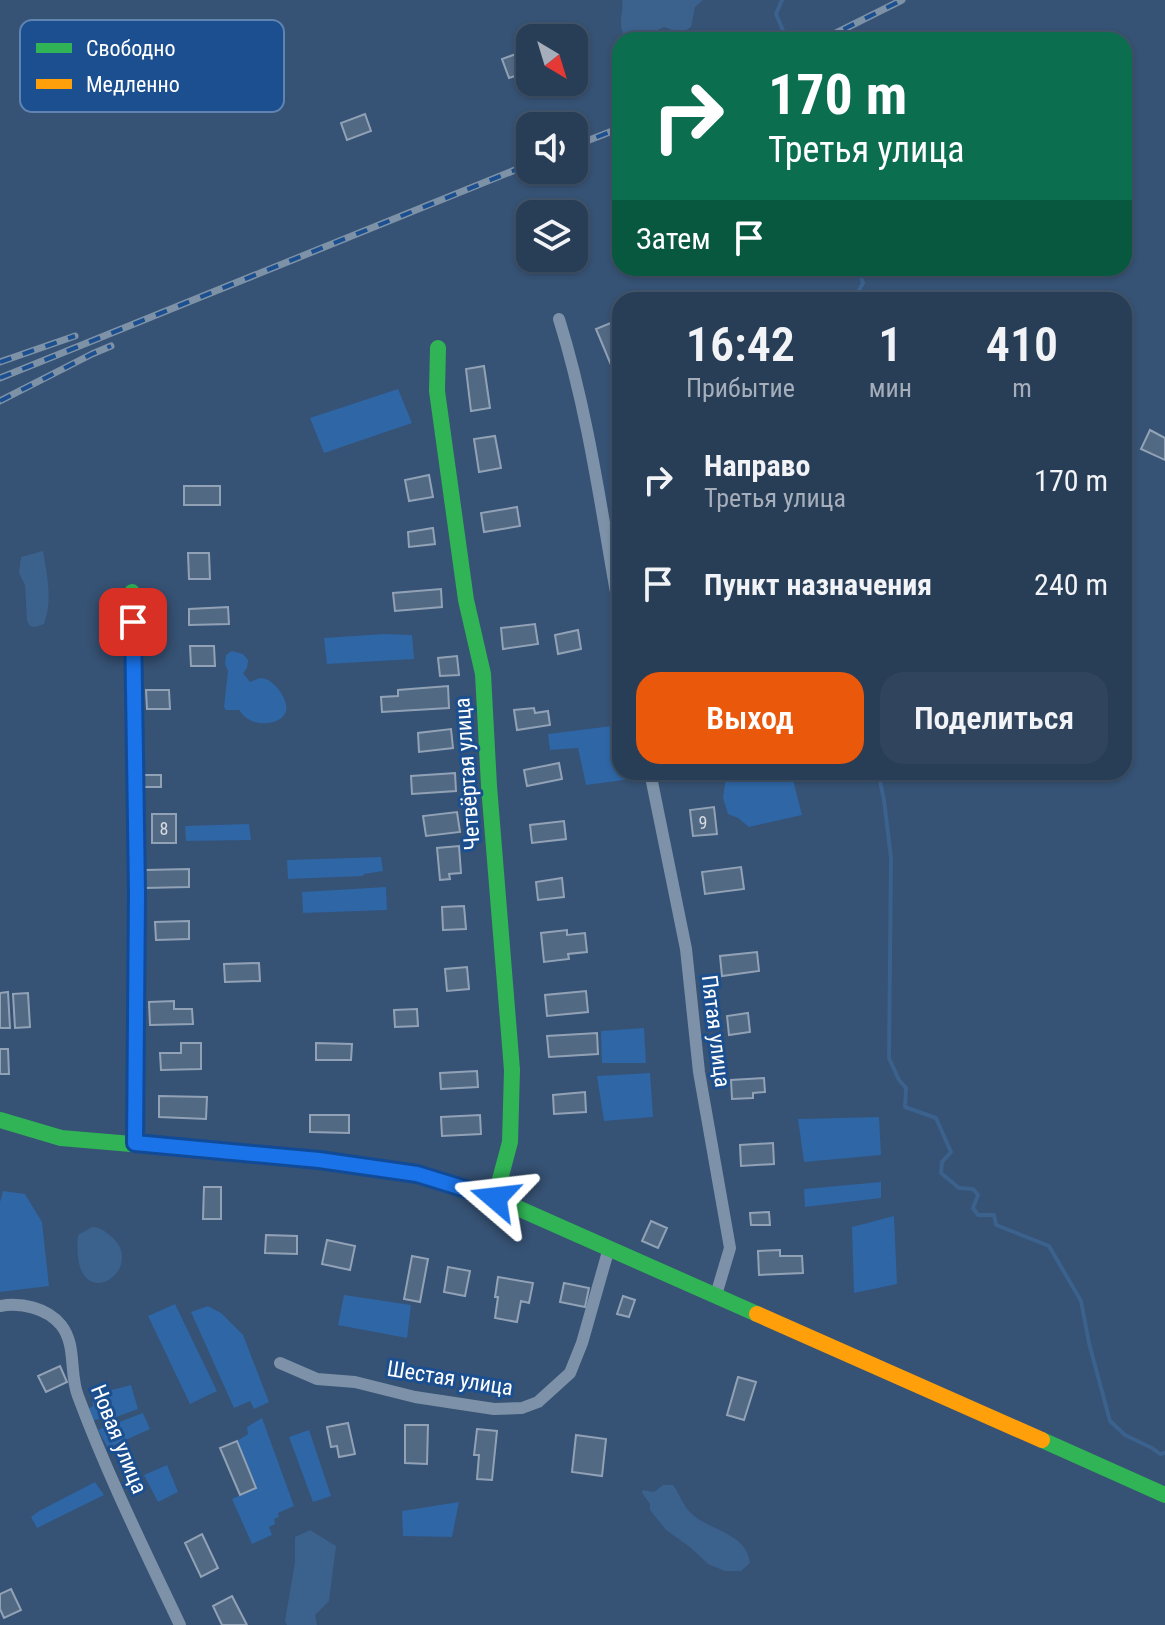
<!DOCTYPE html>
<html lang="ru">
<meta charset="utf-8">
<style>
body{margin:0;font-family:"Roboto Condensed",sans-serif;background:#30455d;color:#f1f3f6;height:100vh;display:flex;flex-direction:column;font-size:30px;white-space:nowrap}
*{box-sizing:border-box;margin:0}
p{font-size:26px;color:#a5aeba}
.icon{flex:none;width:44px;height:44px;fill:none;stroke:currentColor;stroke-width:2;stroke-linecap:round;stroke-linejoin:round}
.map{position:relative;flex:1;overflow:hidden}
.details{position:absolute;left:612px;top:292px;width:520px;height:488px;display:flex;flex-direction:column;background:#283e57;border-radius:24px;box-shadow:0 2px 6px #0004,0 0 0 2px #44576d}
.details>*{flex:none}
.hud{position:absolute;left:612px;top:32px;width:520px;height:244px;border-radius:24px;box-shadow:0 2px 6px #0004,0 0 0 2px #44576d;background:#0b6e4f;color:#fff;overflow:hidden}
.needle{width:52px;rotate:142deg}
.tools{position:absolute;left:516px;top:24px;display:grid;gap:16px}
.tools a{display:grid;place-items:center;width:72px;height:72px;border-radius:16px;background:#283e57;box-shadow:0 2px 6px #0004,0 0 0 2px #44576d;font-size:40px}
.pin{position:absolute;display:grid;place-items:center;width:68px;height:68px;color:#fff;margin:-34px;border-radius:16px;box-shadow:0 4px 12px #0006}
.me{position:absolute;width:88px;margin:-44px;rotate:287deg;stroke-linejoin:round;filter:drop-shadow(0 0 6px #0008)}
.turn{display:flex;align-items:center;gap:28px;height:168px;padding:0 24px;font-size:36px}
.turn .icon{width:104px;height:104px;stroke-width:2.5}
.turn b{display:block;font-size:56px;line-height:68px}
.then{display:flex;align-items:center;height:76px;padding:0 24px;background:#0003;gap:16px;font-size:30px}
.eta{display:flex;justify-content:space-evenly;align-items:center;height:136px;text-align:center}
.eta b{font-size:48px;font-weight:600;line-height:56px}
.action{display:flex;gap:16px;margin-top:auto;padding:16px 24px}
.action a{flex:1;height:92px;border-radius:24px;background:#ea580c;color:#fff;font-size:32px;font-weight:600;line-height:92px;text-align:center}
.action a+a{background:#30455d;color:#f1f3f6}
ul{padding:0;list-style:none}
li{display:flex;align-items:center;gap:24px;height:104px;padding:0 24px}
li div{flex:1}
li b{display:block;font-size:30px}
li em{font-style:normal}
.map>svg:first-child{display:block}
.green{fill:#2f66a5}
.water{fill:#3b618d}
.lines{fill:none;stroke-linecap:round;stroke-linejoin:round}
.stream{stroke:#3b618d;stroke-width:4}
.building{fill:#526984;stroke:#92a2b6;stroke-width:2}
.street{stroke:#7d92a8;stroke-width:12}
.fast{stroke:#30b455;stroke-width:16}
.slow{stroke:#ff9f0a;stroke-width:16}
.rail-casing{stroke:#7e92a7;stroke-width:7}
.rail{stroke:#1b4f8f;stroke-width:4;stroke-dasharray:12;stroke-linecap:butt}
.route-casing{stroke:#114b97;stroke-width:20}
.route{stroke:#1a73e8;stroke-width:14}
.labels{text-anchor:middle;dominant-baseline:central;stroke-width:6;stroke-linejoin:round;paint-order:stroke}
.number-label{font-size:18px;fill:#d4dae0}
.street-label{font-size:22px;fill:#fff;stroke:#1b4f8f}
.key{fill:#1b4f8f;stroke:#5f84b1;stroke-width:2}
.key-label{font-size:22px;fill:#fff}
</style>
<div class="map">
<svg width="1165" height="1625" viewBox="0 0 1165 1625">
<rect width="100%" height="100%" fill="#365274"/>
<path class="green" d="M398,389L412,423L324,453L310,418Z
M384,634L412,635L414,659L327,664L324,638Z
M232,651L243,654L248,660L247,668L243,673L250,682C253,681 258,678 261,678C273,678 289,699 286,711C282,725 259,726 248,719C244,717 242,713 239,710H226L224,707L228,671L225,664L226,655Z
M620,725V772H639V778L586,785L578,748L550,750L548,734Z
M769,772H791L802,815L749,827L738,818L728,814L723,798L726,777Z
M249,824L251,840L186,841L185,826Z
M381,857L383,871L364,874L363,876L288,879L287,860Z
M386,887L387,910L303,913L302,892Z
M644,1028L646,1063H602L601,1031Z
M650,1073L653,1117L604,1121L597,1076Z
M879,1117L881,1155L804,1162L798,1119Z
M881,1182V1198L805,1207L804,1189Z
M3,1191L25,1194L42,1222L49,1286L0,1292V1202Z
M894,1216L897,1284L854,1293L852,1227Z
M344,1295L411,1305L407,1338L338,1325Z
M175,1304L217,1391L190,1404L148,1316Z
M208,1306L221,1313L243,1335L269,1402L254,1409L250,1401L234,1408L191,1312Z
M131,1385L138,1409L103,1422L101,1418L93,1421L88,1409L93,1406L92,1395Z
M143,1413L150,1429L108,1448L98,1430Z
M262,1418L294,1506L278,1513L279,1517L274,1519L275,1524L269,1527L272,1535L252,1544L232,1499L256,1488L237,1441L248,1434L247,1427Z
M309,1430L331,1496L313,1502L289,1437Z
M167,1465L178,1492L158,1502L144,1475Z
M95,1482L104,1495L37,1528L31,1517L39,1511Z
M459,1502L452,1537L403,1536L402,1511Z"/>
<path class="water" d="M622,0H703L695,7L691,27L681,33L664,27C650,33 639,40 624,35C617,23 624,13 622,0Z
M43,551C47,575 53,600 44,624L35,627L30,626L27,621L25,585L19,573L21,557Z
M92,1227C101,1227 106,1232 113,1238C148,1272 70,1321 78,1235Z
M663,1485H673C679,1493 683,1505 690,1512C706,1530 747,1532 750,1563L741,1571H725L708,1564L691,1548L666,1530L650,1510V1504L642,1493L643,1490L654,1492Z
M310,1530L336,1546L329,1601L315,1615L317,1625H287L285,1621L295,1562V1537Z"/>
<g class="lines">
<path class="stream" d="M782,0L776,14L787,40
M858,268L863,283L856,296L858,300
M878,772L884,800L891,858L889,1058L899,1080L906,1088L905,1107L936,1118L951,1152L942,1162L941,1173L959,1188L973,1189L978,1195L973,1208L978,1215H994L996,1225L1049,1246L1081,1301L1089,1343L1110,1421L1125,1435L1152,1448L1160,1454L1165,1453"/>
</g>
<path class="building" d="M530,49V71L509,78L502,59Z
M365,114L371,131L347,140L341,123Z
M613,322L620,338V362L611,365L596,329Z
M484,366L490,408L471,411L466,369Z
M1150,430L1165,438V460L1141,449Z
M495,436L501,468L479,472L474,439Z
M429,475L433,497L409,501L405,480Z
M184,486H220V505H184Z
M517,507L520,526L484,532L481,513Z
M433,528L435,544L409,547L408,532Z
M188,553H209L210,579H189Z
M441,589L442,607L395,611L393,593Z
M228,607L229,624L189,625V609Z
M535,624L538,644L503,649L501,628Z
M578,630L581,649L558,654L555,635Z
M190,646H214L215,666H191Z
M457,656L459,675L440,676L438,658Z
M448,686L449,708L382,712L381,697L398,696V690Z
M146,690H169L170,709H147Z
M534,708L535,713L548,711L550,725L517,730L514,710Z
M451,729L453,748L419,752L418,733Z
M559,763L562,779L527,786L524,770Z
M455,773L456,791L412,794L411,776Z
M142,775H161V787H142Z
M714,807L717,834L693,836L690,810Z
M457,812L460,832L426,836L423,816Z
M152,814H176V843H152Z
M564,821L566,839L532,843L530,825Z
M459,846L461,873L449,874L450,879L440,880L437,848Z
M741,867L744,889L705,894L702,872Z
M189,869V887L145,888V870Z
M562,878L564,897L538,900L536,882Z
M464,906L466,929L443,930L442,907Z
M189,921V939L156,940L155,922Z
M567,930V935L585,933L587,952L568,954L569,959L544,962L541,933Z
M757,952L759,971L722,976L720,956Z
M259,963L260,981L225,982L224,964Z
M467,967L469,989L447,991L445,969Z
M586,991L588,1012L547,1016L545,995Z
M8,992L10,1028H0V993Z
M28,993L30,1027L15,1028L13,994Z
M174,1001V1009H192L193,1024L150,1025L149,1002Z
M417,1009L418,1026L395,1027L394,1010Z
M748,1013L750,1032L729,1035L727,1016Z
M597,1033L598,1054L549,1057L547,1036Z
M181,1043H201V1069L161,1070L160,1053H181Z
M316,1043L352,1044L351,1060H316Z
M0,1049H8L9,1074H0Z
M477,1071L478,1087L441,1089L440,1073Z
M764,1078L765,1092L753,1093V1098L732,1099L731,1080Z
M585,1092L586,1112L554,1114L553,1095Z
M159,1096L207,1097L206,1119L159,1117Z
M310,1115H349V1133L310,1132Z
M480,1115L481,1134L442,1136L441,1117Z
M773,1143L774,1164L741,1166L740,1145Z
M204,1187H221V1219H203Z
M769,1212L770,1225H751L750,1213Z
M651,1221L667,1228L658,1248L642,1241Z
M266,1235L297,1236V1254L265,1253Z
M327,1240L355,1246L350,1270L322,1264Z
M780,1250V1256H802L803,1273L759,1275L758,1251Z
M412,1256L428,1259L420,1302L404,1299Z
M448,1267L470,1271L465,1296L444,1292Z
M498,1277L533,1283L529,1303L521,1301L517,1322L495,1318L498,1297H495Z
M564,1283L589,1288L585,1307L560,1302Z
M623,1296L635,1300L629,1317L617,1314Z
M60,1366L67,1382L46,1392L38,1376Z
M738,1377L756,1382L744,1420L727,1415Z
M348,1423L355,1454L339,1457L337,1446L331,1447L327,1427Z
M405,1425H428L427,1464L405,1463Z
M477,1429L497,1431L492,1480L477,1479L479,1455H474Z
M576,1435L606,1439L602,1476L572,1472Z
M237,1441L256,1488L240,1495L220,1448Z
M202,1534L218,1568L201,1577L185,1543Z
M11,1589L21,1610L4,1618L0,1609V1594Z
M232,1596L247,1625H222L213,1606Z"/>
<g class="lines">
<path class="street" d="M559,319C589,415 602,516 620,615
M650,772L686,949L699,1072L730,1248L716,1295
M0,1306C21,1302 47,1308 61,1325C77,1345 69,1374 78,1396C107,1474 144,1549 180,1625
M280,1363L317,1379L355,1382L415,1397L494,1409L522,1408L538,1402L570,1373L582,1343L609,1248"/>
<path class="fast" d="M438,348L437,391L466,600L483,674L489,786L512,1070L510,1142L495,1198
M132,592L137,893L135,1143
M0,1120L61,1138L319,1160L417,1174L495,1198L757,1314
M1042,1440L1165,1495"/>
<path class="slow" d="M757,1314L1042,1440"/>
<defs>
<path id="rail" d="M822,40L902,0
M574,146L620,128
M0,362L75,336
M0,378L530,164
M0,401L92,354L111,346"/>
</defs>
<use href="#rail" class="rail-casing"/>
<use href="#rail" class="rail"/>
</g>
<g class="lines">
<defs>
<path id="route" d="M133,622L137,893L135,1143L319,1160L417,1174L495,1198"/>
</defs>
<use href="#route" class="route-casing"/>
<use href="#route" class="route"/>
</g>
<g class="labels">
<g class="number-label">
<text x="703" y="822">9</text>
<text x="164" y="828">8</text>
</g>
<g class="street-label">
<text transform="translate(467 774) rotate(-94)">Четвёртая улица</text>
<text transform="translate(716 1031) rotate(83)">Пятая улица</text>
<text transform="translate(450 1378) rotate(9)">Шестая улица</text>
<text transform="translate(119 1439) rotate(68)">Новая улица</text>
</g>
</g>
<rect x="20" y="20" width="264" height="92" rx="12" class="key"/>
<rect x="36" y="43" width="36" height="10" fill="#30b455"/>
<rect x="36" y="79" width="36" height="10" fill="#ff9f0a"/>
<g class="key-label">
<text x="86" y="56">Свободно</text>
<text x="86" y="92">Медленно</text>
</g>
</svg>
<div class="tools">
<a><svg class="needle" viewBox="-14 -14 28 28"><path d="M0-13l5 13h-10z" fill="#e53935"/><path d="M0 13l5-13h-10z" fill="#a5aeba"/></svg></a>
<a><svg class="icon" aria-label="sound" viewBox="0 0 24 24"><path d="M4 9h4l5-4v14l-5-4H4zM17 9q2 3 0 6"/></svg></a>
<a><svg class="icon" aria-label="layers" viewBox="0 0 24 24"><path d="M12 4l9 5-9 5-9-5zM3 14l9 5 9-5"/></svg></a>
</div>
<div class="pin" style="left:133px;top:622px;background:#d93025"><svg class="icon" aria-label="arrive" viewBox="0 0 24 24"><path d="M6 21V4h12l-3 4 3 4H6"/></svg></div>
<svg class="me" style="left:495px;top:1198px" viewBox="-20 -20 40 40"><path d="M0-17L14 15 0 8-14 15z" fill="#1a73e8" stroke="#fff" stroke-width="4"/></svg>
<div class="hud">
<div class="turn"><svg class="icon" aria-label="right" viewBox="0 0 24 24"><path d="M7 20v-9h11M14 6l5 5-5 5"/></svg><div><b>170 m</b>Третья улица</div></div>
<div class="then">Затем<svg class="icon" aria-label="arrive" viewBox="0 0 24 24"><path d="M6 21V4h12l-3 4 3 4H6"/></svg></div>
</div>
<section class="details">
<div class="eta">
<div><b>16:42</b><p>Прибытие</p></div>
<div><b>1</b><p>мин</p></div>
<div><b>410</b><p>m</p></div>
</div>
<ul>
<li><svg class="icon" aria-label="right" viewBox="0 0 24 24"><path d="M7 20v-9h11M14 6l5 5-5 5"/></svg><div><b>Направо</b><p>Третья улица</p></div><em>170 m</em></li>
<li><svg class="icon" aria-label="arrive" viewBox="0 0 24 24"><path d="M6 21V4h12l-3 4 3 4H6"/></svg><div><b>Пункт назначения</b></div><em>240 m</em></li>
</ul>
<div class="action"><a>Выход</a><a>Поделиться</a></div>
</section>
</div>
